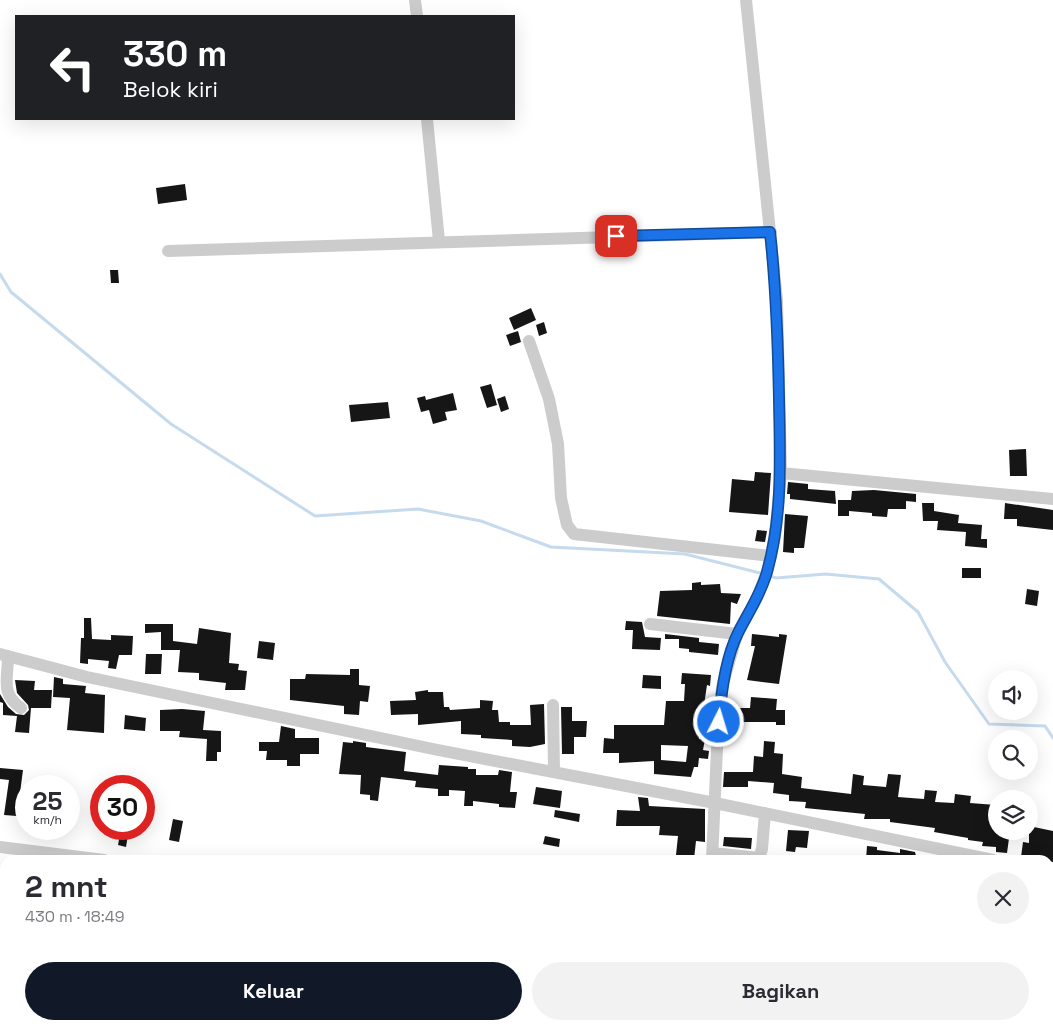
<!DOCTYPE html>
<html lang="id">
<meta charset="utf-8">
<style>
body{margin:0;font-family:"Space Grotesk",sans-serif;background:#f2f2f3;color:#2b2b33;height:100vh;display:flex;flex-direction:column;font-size:19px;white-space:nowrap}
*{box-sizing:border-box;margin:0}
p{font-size:16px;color:#7c7c81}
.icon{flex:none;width:28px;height:28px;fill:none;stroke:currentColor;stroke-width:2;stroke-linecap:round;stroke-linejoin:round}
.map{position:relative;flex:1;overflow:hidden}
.panel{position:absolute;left:0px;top:855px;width:1054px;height:175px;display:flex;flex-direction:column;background:#fff;border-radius:15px 15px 0 0;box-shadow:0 5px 20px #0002}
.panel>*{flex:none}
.top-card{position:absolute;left:15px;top:15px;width:500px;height:105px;border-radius:0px;box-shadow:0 5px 20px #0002;background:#202124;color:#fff;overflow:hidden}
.fabs{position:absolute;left:988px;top:670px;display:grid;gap:10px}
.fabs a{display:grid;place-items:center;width:50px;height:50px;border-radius:50%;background:#fff;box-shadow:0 5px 20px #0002;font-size:25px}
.speed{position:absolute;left:15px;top:775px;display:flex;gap:10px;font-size:25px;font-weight:700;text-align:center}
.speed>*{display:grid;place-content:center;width:65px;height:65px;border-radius:50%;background:#fff;box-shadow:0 5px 20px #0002;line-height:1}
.speed small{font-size:12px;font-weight:400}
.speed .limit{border:8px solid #d22;background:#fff;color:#111}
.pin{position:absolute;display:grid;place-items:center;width:42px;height:42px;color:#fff;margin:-21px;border-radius:10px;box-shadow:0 2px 8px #0006}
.me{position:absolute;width:55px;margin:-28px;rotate:5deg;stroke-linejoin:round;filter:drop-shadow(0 0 4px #0008)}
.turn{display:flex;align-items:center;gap:18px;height:105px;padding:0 25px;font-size:22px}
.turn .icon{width:65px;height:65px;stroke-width:2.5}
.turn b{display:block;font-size:35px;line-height:42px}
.round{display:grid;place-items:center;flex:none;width:52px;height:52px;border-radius:26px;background:#f2f2f3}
.summary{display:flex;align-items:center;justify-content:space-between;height:85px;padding:0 25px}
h1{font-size:30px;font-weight:600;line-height:38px}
.action{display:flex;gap:10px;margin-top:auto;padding:10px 25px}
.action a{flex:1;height:58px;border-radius:30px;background:#111827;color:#fff;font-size:20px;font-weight:600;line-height:58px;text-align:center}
.action a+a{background:#f2f2f3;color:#2b2b33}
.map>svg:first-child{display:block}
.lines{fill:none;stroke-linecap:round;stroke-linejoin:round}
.stream{stroke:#c6daee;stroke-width:3}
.building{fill:#161616;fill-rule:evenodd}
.minor{stroke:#ccc;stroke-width:12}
.route-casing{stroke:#114b97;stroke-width:12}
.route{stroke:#1a73e8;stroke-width:9}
</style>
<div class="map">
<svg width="1053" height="1030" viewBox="0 0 1053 1030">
<rect width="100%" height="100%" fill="#fff"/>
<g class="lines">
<path class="stream" d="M0,274L11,292L171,424L315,516L418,509L481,521L551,547L685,554L764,574
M770,576L776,578L826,574L879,579L918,612L945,662L989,724L1045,726L1053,738"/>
</g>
<path class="building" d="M185,184L187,200L158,204L156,188Z
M110,270H118L119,283H111Z
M531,308L536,320L514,330L509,318Z
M544,322L547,333L539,336L536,325Z
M518,331L521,342L510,346L506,335Z
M491,384L497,405L487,408L480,387Z
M453,393L457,410L445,412L447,420L433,424L429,410L421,412L417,398L425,396L426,400Z
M505,396L509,409L501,412L497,399Z
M388,402L390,418L351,422L349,405Z
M1026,449L1027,476H1010L1009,450Z
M755,472L771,473L768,515L729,512L732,479L754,481Z
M788,482L808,484V489L835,491L836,504L790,499V494H787Z
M874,490L916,494V502L906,501V509H888L887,517L872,516V513L849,511V516H838V500H851L852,491Z
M922,503H934V511L959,515L958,523L982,525L981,539H987V548L965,546L966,532L937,530L938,521H923Z
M1005,503L1053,510V530L1017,526V519H1004Z
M785,514L808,516L804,548H794V553L783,552Z
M757,530L767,531L765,542L755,541Z
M962,568H981V578H962Z
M701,582V585L720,584L721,593L741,594L737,604L731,602L730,624L657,616L660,591L692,590V583Z
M1027,589L1039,591L1037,606L1025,604Z
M84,618H91L92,639L111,640V635L133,636L132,655H119L116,669L108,668L109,661L88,659V664L80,663L81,638H84Z
M626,621L642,622L645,637L661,638L660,650L632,649L633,630H625Z
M145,624H173V641L197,644L199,628L231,633L229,663L239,664L238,670L247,671L245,690H225L226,683L199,680V673L178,672L180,650H161V632L145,633Z
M665,634L699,638V642L719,644L718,655L689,652V649L679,648V639H665Z
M752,634L779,637V634L787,635L779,684L747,680L755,646H751Z
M259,641L275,643L273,660L257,658Z
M146,654H162L161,674H145Z
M350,669H359V685L370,686L368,702L360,701L359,715L344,714V706L290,700V679H305L306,674L350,675Z
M682,673L711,675L710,686L707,685L699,739H705L703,750L709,751L708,759L699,758L698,767H694L691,777L654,774V761L619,763V753H603L604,738L614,739V725H664L666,701H684L685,684H681ZM661,745L688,746L686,762L661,760Z
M643,675L661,676V689L642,688Z
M54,677L63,679V684L86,686L85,693L105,695L104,733L67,730L70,698L53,697Z
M15,680L35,681L34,690H52L51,708H31L29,733L15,732L17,716L3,715V703L0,702V694L8,707L16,714L24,715L29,710L28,705L17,693Z
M428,690V692H443L444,707H449L450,710L480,708V700L493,701L492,710H498L499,722H510V725H531L530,705L544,704L545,744L530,747L512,746V740L481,738V735L461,734V721L418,725V714L391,715L390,701L416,700L415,692Z
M751,697L777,699L776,710H785V725H776V722H737V708H750Z
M561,707H572V721H587L586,737H574V754H562Z
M182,709L205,711L203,730L221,731V752H217V761H206L207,739L179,737L180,731H160V710Z
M125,715L146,718L145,731L124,729Z
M281,726L295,729V738H319V754H300V766H287V760H266L267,751H259V742H279Z
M353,741L366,743V747L406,752L404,771L438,775L439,765L468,767V769H476V775H498L499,770L512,772L510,792H517L515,808L499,807V804L473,801V806H464L465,791L449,790V796H438V789L415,787L416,781L381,777L378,801L370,800V795L360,794L361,775L339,774L343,742L353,743Z
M764,741L775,742L774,753L783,754L782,774L802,777L801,788L851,794L853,774L864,776L863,785L886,787L888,774L901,775L898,797L924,799L925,790L937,791L935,802L954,803L955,794L971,796L970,803L996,805V831H1010L1007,853L996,852V847L982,846L983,842L968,840V838L934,832L935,828L890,822V819H864L865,814L805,808L806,802L789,801V795L773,793L774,783L748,781V787H723L724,772H753L754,756L763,757Z
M0,768L23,770L17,816L4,815L9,780L0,779Z
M536,787L562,791L560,808L533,804Z
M638,797L648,798L649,806L705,809V842L696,841L694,859L676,855L678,836L659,835L660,826H616L617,810L640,811Z
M555,810L580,814L579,822L554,817Z
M173,819L183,821L179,842L169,840Z
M1029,826L1053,831V862L1021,857L1023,842L1029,843Z
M121,829H129L126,847L118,845Z
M788,830L809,831L807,848L796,847L795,852L786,851Z
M545,836L560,839L559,847L543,844Z
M724,837L752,838L751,849L723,846Z
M867,846L877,847V850L900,853V849L915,852L917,860L866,859Z"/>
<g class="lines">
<path class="minor" d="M415,0L417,16
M427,119L439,241
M168,251L771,232
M529,341L549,399L558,444L561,498L567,525L574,534L770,556
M781,473L1053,499
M650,624L737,634
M0,654L87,677L438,750L715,803L993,860
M8,656C8,679 0,693 21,708
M553,705L554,772
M0,847L104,860
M713,853L759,858L762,849L765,813
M712,860L717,749L722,687L737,634L757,598L767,572L775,536L781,473L777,300L746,0
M1049,871L1053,872
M571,1025L584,1030
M705,1030V1025"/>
</g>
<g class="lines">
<defs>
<path id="route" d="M616,236L770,232C776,287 778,342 779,398C780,456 783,515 767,572C761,594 748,613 738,633C725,659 721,693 719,722"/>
</defs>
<use href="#route" class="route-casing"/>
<use href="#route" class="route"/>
</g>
</svg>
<div class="fabs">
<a><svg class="icon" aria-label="sound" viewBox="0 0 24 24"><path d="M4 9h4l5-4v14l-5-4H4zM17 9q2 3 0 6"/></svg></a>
<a><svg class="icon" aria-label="search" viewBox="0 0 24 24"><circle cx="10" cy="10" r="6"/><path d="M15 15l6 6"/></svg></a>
<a><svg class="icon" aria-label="layers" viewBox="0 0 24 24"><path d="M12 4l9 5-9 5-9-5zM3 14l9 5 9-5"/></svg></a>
</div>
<div class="speed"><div>25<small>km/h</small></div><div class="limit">30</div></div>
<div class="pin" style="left:616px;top:236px;background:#d93025"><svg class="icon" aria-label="arrive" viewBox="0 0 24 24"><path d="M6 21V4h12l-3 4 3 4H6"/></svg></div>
<svg class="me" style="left:719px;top:722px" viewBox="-20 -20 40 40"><circle r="17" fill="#1a73e8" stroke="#fff" stroke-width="3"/><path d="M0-11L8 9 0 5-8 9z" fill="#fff"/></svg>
<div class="top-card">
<div class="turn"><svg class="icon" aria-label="left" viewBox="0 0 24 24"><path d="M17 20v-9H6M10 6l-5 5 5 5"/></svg><div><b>330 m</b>Belok kiri</div></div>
</div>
<section class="panel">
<div class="summary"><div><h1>2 mnt</h1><p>430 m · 18:49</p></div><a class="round"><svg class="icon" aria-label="close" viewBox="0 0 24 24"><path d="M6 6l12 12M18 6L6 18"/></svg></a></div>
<div class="action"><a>Keluar</a><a>Bagikan</a></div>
</section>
</div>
